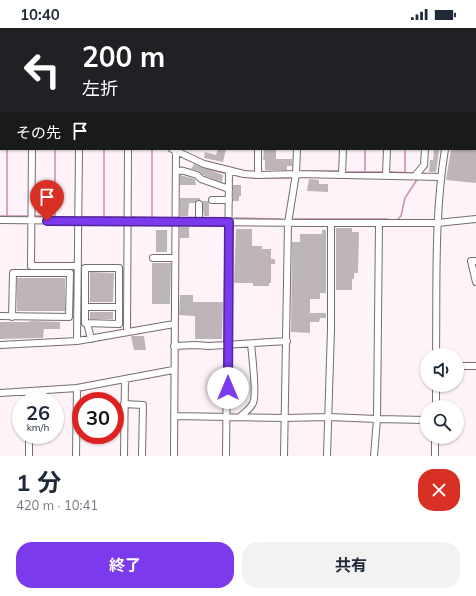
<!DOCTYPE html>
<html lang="ja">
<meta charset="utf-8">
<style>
body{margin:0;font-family:Mulish,"Noto Sans JP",sans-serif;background:#f2f2f3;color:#1f2937;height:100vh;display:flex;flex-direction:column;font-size:15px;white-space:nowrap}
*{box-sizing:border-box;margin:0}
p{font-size:13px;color:#747a83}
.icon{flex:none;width:22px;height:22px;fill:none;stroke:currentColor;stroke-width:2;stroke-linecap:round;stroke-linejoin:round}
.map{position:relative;height:428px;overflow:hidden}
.details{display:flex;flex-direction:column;background:#fff;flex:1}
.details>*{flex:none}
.guide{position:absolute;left:0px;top:0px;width:476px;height:122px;box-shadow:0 1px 3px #0004;background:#202124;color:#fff;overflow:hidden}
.buttons{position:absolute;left:420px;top:320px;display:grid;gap:8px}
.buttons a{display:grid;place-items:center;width:44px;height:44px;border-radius:50%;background:#fff;box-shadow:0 1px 3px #0004;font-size:20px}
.speed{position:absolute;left:12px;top:364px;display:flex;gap:8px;font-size:20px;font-weight:700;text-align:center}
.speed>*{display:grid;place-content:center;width:52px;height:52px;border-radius:50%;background:#fff;box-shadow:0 1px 3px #0004;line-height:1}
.speed small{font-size:10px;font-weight:400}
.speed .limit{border:6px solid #d22;background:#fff;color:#111}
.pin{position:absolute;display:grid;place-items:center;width:34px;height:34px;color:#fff;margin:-41px -17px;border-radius:50% 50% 50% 0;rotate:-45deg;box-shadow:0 0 4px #0007}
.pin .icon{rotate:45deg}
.me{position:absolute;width:44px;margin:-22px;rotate:0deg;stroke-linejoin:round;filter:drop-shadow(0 0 3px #0008)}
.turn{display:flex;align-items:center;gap:14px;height:84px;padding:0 16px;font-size:18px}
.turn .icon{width:52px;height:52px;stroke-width:2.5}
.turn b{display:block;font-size:28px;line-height:34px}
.then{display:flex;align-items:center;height:38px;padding:0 16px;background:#0003;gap:8px;font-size:15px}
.round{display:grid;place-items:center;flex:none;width:42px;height:42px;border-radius:16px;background:#f2f2f3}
.headline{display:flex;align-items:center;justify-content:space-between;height:68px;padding:0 16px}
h1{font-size:24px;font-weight:700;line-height:30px}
.button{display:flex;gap:8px;margin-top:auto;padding:8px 16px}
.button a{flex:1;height:46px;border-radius:16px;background:#7c3aed;color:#fff;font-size:16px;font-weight:700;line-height:46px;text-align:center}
.button a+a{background:#f2f2f3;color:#1f2937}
.status{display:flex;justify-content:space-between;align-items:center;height:28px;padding:0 20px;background:#fff;direction:ltr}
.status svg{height:11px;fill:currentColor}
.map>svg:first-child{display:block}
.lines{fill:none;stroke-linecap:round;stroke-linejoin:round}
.stream{stroke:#d18bb1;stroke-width:1.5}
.building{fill:#beb5b9}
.minor-casing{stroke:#756d71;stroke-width:8}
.minor{stroke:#fff;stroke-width:6}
.route-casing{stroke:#51269a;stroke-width:10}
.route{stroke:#7c3aed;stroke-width:7}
</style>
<div class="status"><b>10:40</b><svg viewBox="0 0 49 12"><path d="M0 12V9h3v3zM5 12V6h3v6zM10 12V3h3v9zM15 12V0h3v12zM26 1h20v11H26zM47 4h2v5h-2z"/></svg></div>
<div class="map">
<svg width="476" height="428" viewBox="0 0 476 428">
<rect width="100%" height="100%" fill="#fdf3f8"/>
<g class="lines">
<path class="stream" d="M368,1V0
M424,1V0
M475,37H476
M0,74H1
M184,130L208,141L224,145
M302,143H338
M423,143L427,139V134
M347,144H382
M365,144V121
M390,144L414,145
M405,145V121
M234,147L254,150H290
M0,188H27
M7,188V121
M35,188L74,189
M55,188V121
M82,189H123
M104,189V121
M132,189L170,190
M152,189V121
M180,190H197
M201,190H223
M234,190L281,191
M294,191H388
M398,191L401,188L405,170L418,150"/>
</g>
<path class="building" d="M218,121H226L223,134L204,130L205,124L216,127Z
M264,121H276V131H292V138H287V142H265V132H263Z
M434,121H438L439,123L436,144H429L430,132H433Z
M451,121H476V155L446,152Z
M194,136L223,147L222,154L203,147L199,143L191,141Z
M180,147L195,151L196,157H180Z
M309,151L319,152V156H328V164L307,163Z
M233,157H241V168H239V173H233Z
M180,170H200V172H197L195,175H189L188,188H180Z
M202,173H208L209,176V188H204Z
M180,199H189V210H180Z
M336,200H352V204H359L358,245H354V251H352V262H336Z
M236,201H252V218H262V221H271V231H275V236H271V255H269V258H253V255H234Z
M156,202H167V224H156Z
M322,202H326V265H320V271H310V285H326V290H320L319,294H310V305L291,304L292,214H300V206H322Z
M152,235H171L170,276H152Z
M90,244L114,245L113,274H90Z
M17,250H65V283H17Z
M180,267H193V274H223L222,311H195V288L179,287Z
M90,284H113V291H90Z
M30,293L60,294V301H44L43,310L0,311V294H30Z
M131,308H144L146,322H134Z"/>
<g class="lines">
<defs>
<path id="minor" d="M37,0L39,1
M220,0L224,1
M20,1L21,0
M75,1V0
M129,1V0
M202,1L203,0
M257,1V0
M315,1V0
M346,1V0
M390,1V0
M428,1V0
M465,1V0
M475,24H476
M475,42H476
M475,48H476
M0,71H1
M475,79H476
M475,86H476
M32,121L31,238H78
M172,121L204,136L244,146L258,147L296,146L441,149
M176,142L184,143L197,147L201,151L229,161
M258,147V121
M342,147L343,121
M386,147L387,121
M415,148L424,137L425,121
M212,172H229
M0,192L311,195H437L476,191
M199,194V176
M153,230H175
M476,233H471L476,254
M85,240H119V296L85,295Z
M85,279H119
M0,288L69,289L70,245H13L12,289
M87,295L91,311
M127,304L128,121
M77,313L79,121
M0,317L77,313L174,296
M174,318L195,317L209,318L287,313
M436,327C437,258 434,189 445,121
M457,338H476
M0,365L77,360L173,342
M29,373L30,364
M124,376L143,377L142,428
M436,379V357
M174,388L284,390L329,389L377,391L427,392
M240,389C244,385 251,380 253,375C257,368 252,326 251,316
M29,428V407
M76,428L77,360
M124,428L125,351
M174,428L176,123
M226,428L229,142
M284,428L288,195L296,146L297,121
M327,428L331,301V195
M374,428L377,391L379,195
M435,428V409"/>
</defs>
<use href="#minor" class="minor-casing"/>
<use href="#minor" class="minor"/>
</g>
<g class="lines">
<defs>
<path id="route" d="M47,193L229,194L228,360"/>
</defs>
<use href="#route" class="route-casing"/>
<use href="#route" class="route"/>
</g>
</svg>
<div class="buttons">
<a><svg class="icon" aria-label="sound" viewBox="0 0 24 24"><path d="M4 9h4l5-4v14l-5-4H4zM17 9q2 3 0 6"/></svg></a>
<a><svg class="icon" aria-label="search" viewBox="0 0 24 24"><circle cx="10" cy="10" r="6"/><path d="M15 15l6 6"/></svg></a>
</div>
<div class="speed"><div>26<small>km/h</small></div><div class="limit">30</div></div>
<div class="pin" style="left:47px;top:193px;background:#d93025"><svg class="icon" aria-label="arrive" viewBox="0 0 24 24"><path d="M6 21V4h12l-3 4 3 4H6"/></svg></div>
<svg class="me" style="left:228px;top:360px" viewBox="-20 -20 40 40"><circle r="19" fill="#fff"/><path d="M0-13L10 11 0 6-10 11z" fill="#7c3aed"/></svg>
<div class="guide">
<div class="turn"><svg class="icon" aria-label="left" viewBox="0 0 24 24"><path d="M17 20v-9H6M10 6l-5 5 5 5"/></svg><div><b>200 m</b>左折</div></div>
<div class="then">その先<svg class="icon" aria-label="arrive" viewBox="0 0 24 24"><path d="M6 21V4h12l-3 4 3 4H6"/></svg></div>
</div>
</div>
<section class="details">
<div class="headline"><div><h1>1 分</h1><p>420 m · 10:41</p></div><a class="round" style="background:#d93025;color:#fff"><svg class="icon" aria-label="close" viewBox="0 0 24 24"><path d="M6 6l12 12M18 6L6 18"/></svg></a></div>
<div class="button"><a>終了</a><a>共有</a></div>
</section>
